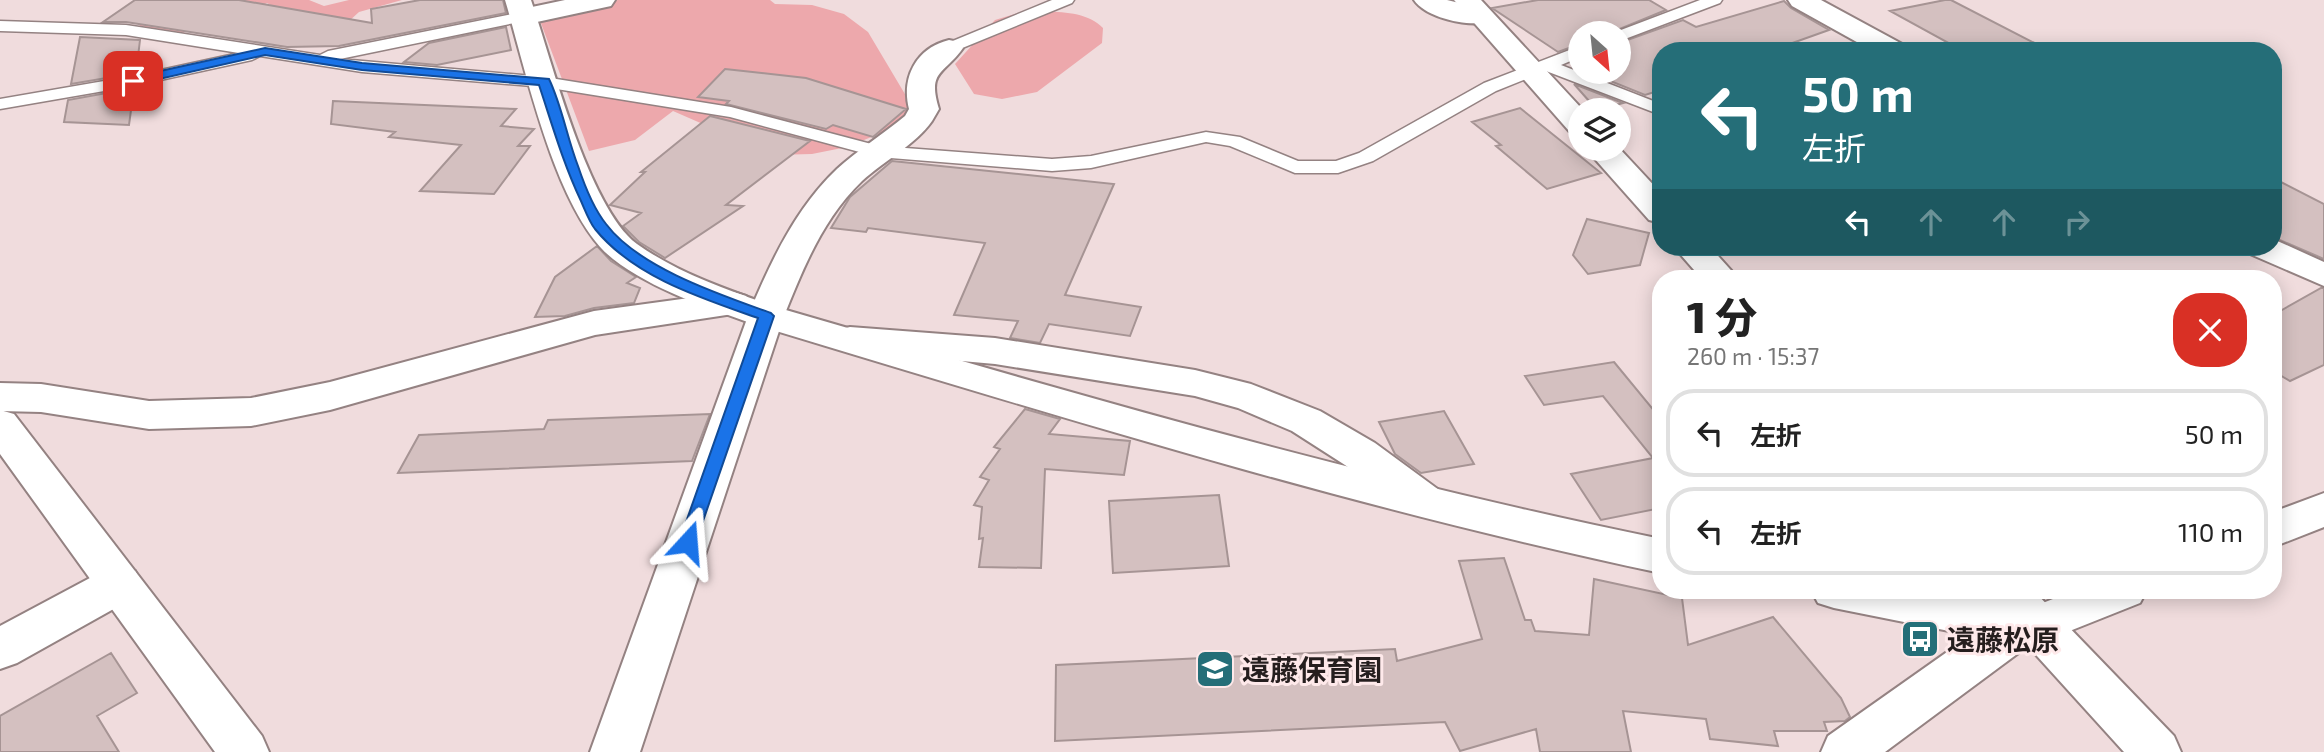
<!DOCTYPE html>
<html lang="ja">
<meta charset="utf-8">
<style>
body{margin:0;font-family:"Exo 2","Noto Sans JP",sans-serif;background:#f2f2f2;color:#222;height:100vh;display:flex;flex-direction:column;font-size:26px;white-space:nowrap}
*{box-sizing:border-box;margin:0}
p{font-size:23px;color:#767676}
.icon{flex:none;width:38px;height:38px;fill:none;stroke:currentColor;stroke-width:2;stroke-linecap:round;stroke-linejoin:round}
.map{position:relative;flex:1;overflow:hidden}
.details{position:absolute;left:1652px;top:270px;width:630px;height:329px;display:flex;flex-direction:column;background:#fff;border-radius:28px;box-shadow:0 4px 18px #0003}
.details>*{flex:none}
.banner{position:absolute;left:1652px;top:42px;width:630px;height:214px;border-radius:28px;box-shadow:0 4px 18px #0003;background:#256e78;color:#fff;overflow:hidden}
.needle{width:46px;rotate:153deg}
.fabs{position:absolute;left:1568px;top:21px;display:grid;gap:14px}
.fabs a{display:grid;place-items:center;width:63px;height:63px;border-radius:50%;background:#fff;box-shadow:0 4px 18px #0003;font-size:35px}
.pin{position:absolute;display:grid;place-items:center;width:60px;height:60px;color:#fff;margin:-30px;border-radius:14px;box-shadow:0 4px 10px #0006}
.me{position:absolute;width:77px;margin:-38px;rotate:19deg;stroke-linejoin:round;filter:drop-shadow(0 0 5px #0008)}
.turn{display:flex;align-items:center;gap:24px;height:147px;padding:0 35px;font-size:32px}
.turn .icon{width:91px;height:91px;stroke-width:2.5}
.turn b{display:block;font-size:49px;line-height:60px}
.lanes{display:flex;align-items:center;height:66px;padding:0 35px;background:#0003;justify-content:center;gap:35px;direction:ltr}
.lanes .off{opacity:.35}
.round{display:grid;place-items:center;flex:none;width:74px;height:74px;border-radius:28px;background:#f2f2f2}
.summary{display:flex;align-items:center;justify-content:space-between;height:119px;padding:0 35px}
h1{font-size:42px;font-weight:800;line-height:52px}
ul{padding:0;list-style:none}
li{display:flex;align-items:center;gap:21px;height:88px;margin:0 14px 10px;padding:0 21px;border:4px solid #e0e0e0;border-radius:28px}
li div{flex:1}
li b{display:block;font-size:26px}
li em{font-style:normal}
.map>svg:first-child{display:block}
.green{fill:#eda8ac}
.building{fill:#d4c0c0;stroke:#a69494;stroke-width:2}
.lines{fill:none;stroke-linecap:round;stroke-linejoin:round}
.service-casing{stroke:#948282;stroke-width:3}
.minor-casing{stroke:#948282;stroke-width:4}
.tertiary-casing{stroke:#948282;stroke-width:4}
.secondary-casing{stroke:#948282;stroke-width:4}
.service{fill:#fff;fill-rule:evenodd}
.minor{fill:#fff;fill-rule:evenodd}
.tertiary{fill:#fff;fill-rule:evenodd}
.secondary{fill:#fff;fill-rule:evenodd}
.route{fill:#1a73e8;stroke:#114b97;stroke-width:2}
.labels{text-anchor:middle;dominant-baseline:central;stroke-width:6;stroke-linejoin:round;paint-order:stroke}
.near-poi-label{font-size:28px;font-weight:bold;fill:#251e1e;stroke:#fee9ea;text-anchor:start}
</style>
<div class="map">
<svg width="2324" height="752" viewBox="0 0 2324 752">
<rect width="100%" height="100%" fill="#f0dcdd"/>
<path class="green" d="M231,0H309L324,6L349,0H402L359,12L337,32L299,21L267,3L225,24L208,20L183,33L139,26L159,11Z
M618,0H770L775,4L812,5L844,14L868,32L915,111L903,124L847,147L812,154L774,155L673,111L635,140L589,151L539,18Z
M1021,12C1048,12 1084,8 1103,28L1102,43L1037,92L1002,99L974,94L955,64L995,20Z"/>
<path class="building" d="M135,0H239L372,23L371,9L420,0H503L506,13L339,46L287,47L126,22H103Z
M1538,0H1649L1666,10L1610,33H1580V44L1558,52L1492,8Z
M1945,0H1951L2050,51H1963L1890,11Z
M1784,1L1791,8L1829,30L1770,51H1661V90L1645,95L1588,72H1619V43L1683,20L1696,27Z
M506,27L511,50L437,65L404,62L429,43Z
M80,37L140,40L136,73L71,84Z
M725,69L806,78L906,109L873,137L833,125L826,129L726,104L729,101L698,97Z
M1574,84L1623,103L1597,110Z
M134,88L129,125L64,122L68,100Z
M333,101L516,109L501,126L534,129L518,146H530L494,194L420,191L461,145L389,137L395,132L331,124Z
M1520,108L1601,173L1547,189L1496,146L1501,145L1472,122Z
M710,116L810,141L726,205L743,206L665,258L639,242L623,226L641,213L610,205L645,172H641Z
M892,161L1114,184L1065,295L1141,307L1130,336L1049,324L1040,343L1010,338L1018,321L954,315L985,243L868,228L866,232L831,228L850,197Z
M2273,178L2324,204V259L2273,237Z
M1587,219L1649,233L1640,265L1588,274L1573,255Z
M597,246L611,261L636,277L627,283L640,288L634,303L594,308L565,316L535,317L555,277Z
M2321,288H2324V365L2290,381L2273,371V315Z
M1614,362L1661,419V508L1601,520L1571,474L1653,458L1603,396L1544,405L1525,376Z
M1025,409L1060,419L1049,434L1130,441L1124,475L1045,469L1041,568L979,567L983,538L979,539L982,507L974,505L989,480L980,477L1000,449L994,447Z
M1444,411L1474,464L1421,473L1395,454L1379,422Z
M710,414L692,461L398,473L419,435L544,429L548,420Z
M1219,495L1229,566L1113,573L1109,501Z
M1504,558L1525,620H1531L1535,631L1589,635L1594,579L1682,598L1688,645L1773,617L1841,698L1850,717L1845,721L1824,722L1827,731H1774L1778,746L1710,739L1706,719L1623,711L1631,752H1540L1536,729L1460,751L1445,722L1055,741L1056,665L1395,649L1397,661L1482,639L1459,561Z
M111,653L137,693L97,716L119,752H0V716Z"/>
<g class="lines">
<defs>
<path id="service" d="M1052,0H1074L1072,3L955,51H943L941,48L943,45Z
M1700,0H1722L1720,3L1625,39L1619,41V33H1613Z
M523,12L531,17L529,20L340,59L544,77L731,107L879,146L1052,159L1091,156L1206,132L1240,137L1298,161H1336L1359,153L1484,83L1580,46V57L1561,65L1661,104V115L1546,71L1496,91L1373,161L1338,173H1295L1230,146L1206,142L1091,168L1052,171L878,157L730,117L544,87L362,72L260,56L252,60L133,86L0,109V99L133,76L239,53L126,35L0,31V21L126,25L320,55L328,51Z"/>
<path id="minor" d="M565,0H615L611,6L523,25L513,23L510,17L513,11Z
M1414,0H1447L1488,10L1492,16L1488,22C1468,27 1426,18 1414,0Z
M1788,0H1821L1904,45L1908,51H1873L1792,6Z
M949,40L959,42L963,48C944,75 927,70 939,109L932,121C915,145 884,161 862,181C824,217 803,268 784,316L640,752H590L748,316C770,263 795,209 837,169C858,150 883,134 905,116L909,109C901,78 916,48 949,40Z
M2273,239L2324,262V286L2250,254L2245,247H2273Z
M733,292L746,296L751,304L746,312L595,335L330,410L251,426L149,429L41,412L0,411V383L41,384L149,401L251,398L330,382L594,311Z
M850,327L995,338L1195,370L1251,384L1320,411L1375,443L1439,490L1445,501L1439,512L1424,517L1409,512L1345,465L1292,431L1238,408L1195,396L995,364L850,351L837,348L831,339L837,330Z
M119,566L135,571L142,584L135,597L17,663L0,669V626L103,571Z
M2024,604L2040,609L2047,623L2040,637L1885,752H1821L1828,736L2008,609Z"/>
<path id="tertiary" d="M505,0H531C552,61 588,207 637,244C679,274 731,291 779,308C1071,393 1362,478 1661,539V573C1353,508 1054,415 753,324C706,307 653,290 613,259C556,214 526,70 505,0Z
M0,410L14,414L262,736L269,752H215L0,454Z
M2324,493V527L2273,547V512Z
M1811,590H1930L2035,606L2076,590H2147L2140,603L2037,644L1959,633L1834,608L1818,603Z"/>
<path id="secondary" d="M1454,0H1481L1583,110H1580V134L1569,131Z
M1619,148L1661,193V223L1649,220L1586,149Z
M1674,247H1710L1738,278H1701Z
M1982,590H2033L2174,736L2181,752H2124L1989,603Z"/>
</defs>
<use href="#service" class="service-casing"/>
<use href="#minor" class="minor-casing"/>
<use href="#tertiary" class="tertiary-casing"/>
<use href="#secondary" class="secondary-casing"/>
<use href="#service" class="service"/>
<use href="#minor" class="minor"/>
<use href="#tertiary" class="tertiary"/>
<use href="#secondary" class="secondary"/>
</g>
<path class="route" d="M265,48L362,63L549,79C562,106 567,138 578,166C584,184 594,209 606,224C639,268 721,295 771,313L774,316L694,547H682L679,542L758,318C701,298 634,277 595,229C589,221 585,210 581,201C563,163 552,124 539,85L362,70L265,55L133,85L127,81L133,77Z"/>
<defs>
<symbol id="bus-square" viewBox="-11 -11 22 22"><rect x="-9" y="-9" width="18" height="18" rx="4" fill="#256e78" stroke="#fee9ea"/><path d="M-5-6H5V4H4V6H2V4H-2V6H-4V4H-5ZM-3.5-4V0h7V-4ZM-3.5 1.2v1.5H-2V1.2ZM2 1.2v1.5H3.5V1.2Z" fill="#fff"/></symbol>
<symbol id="school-square" viewBox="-11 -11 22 22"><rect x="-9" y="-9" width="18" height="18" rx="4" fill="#256e78" stroke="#fee9ea"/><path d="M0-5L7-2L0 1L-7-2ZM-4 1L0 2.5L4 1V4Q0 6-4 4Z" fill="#fff"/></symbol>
</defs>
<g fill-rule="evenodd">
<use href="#bus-square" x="1898" y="617" width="44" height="44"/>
<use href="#school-square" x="1193" y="647" width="44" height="44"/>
</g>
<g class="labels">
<g class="near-poi-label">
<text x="1947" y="639">遠藤松原</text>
<text x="1242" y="669">遠藤保育園</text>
</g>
</g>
</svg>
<div class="fabs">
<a><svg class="needle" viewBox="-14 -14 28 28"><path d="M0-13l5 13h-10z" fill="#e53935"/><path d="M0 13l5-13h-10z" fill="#767676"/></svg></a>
<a><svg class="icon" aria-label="layers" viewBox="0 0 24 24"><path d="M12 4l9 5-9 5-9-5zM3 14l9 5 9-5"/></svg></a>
</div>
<div class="pin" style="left:133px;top:81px;background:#d93025"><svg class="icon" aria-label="arrive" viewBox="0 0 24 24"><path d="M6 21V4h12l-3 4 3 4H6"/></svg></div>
<svg class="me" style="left:688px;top:542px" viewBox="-20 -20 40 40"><path d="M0-17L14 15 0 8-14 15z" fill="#1a73e8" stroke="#fff" stroke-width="4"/></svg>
<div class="banner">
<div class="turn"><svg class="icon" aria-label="left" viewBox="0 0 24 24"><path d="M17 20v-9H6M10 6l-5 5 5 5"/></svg><div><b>50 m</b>左折</div></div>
<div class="lanes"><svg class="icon" aria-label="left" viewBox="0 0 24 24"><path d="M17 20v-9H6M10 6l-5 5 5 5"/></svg><svg class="icon off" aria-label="ahead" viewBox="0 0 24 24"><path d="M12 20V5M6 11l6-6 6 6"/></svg><svg class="icon off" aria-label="ahead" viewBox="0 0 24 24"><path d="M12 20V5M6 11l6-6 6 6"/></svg><svg class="icon off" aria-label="right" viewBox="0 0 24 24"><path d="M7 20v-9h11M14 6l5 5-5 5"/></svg></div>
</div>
<section class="details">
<div class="summary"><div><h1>1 分</h1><p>260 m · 15:37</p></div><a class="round" style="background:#d93025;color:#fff"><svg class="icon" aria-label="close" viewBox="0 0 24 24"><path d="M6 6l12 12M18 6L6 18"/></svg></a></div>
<ul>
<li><svg class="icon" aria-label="left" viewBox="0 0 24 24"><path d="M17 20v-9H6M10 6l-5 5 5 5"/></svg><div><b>左折</b></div><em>50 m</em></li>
<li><svg class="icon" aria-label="left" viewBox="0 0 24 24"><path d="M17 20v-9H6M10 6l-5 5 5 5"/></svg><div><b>左折</b></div><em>110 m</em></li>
</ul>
</section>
</div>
